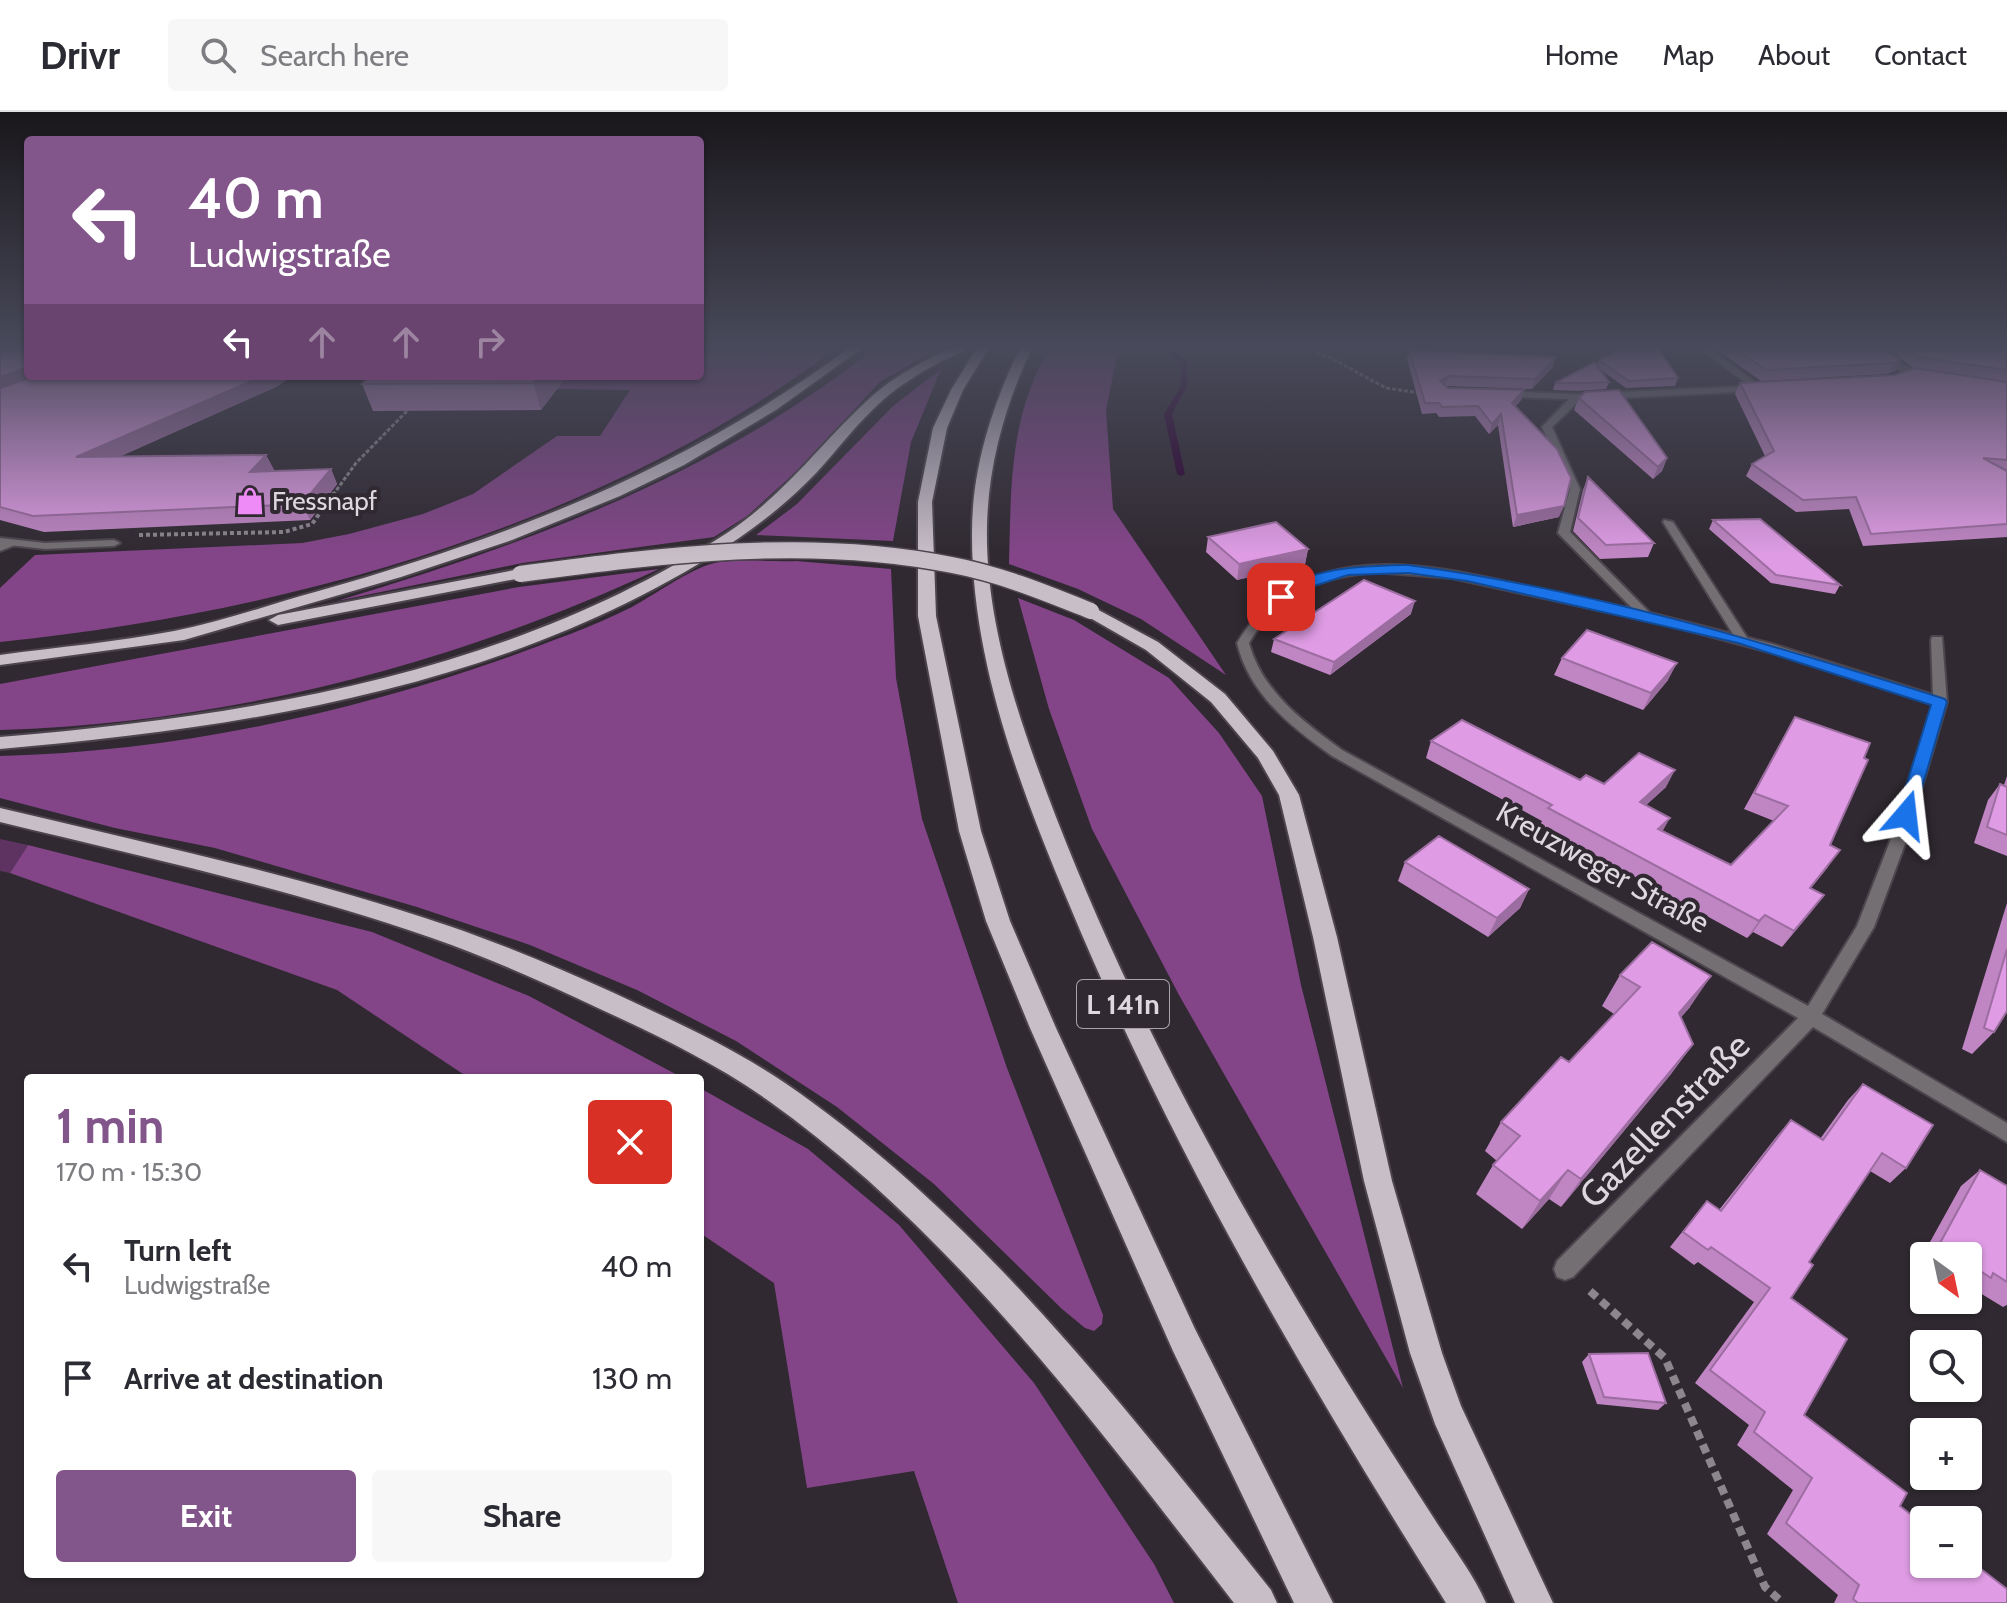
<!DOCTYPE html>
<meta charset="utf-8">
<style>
body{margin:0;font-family:Cabin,sans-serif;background:#f7f7f7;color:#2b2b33;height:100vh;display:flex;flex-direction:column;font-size:30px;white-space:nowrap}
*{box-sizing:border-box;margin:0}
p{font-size:26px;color:#7c7c81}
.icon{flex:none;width:44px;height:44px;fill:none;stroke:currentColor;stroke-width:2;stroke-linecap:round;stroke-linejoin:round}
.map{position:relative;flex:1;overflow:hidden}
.side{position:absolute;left:24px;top:962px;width:680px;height:504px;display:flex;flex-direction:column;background:#fff;border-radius:8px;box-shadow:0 2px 6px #0004}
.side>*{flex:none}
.banner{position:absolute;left:24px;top:24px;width:680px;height:244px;border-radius:8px;box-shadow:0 2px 6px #0004;background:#83568b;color:#fff;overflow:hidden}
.needle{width:52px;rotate:147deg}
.fabs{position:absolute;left:1910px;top:1130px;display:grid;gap:16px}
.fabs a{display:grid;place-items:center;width:72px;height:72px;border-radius:8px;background:#fff;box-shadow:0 2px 6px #0004;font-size:40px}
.pin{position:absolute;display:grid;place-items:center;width:68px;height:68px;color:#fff;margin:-34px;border-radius:16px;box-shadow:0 4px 12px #0006}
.me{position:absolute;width:88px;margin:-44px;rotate:17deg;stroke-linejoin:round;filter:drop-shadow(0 0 6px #0008)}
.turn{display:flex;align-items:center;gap:28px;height:168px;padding:0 32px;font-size:36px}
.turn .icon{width:104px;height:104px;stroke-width:2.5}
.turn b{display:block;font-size:56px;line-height:68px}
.lanes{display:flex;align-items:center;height:76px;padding:0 32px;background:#0003;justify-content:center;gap:40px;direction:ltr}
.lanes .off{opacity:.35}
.round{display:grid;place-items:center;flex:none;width:84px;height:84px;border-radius:8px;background:#f7f7f7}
.summary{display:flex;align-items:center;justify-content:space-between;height:136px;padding:0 32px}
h1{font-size:48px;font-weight:800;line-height:60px;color:#83568b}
.primary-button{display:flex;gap:16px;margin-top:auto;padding:16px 32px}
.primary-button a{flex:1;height:92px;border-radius:8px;background:#83568b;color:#fff;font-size:32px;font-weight:800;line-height:92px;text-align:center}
.primary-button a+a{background:#f7f7f7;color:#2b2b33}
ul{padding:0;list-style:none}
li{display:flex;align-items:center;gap:24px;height:112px;padding:0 32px}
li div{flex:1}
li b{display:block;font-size:30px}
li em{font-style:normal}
header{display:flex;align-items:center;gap:48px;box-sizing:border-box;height:112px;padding:0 40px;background:#fff;border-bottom:2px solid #e1e1e2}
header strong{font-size:38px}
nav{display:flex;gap:44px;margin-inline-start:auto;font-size:28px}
.search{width:560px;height:72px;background:#f7f7f7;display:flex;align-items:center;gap:20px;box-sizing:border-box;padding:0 28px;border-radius:8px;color:#7c7c81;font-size:30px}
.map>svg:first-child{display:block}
.green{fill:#5e3361}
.forest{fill:#834588}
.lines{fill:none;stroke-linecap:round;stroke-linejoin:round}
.stream{fill:#2c0030;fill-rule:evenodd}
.service-casing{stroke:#4c454d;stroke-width:4}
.minor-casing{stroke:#4c454d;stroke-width:4}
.secondary-casing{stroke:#4c454d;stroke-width:4}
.trunk-casing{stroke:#4c454d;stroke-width:4}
.path-far2{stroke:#8c868d;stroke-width:3;stroke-dasharray:4 2;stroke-linecap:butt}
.path-far1{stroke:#8c868d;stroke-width:4;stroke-dasharray:4 3;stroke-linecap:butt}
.path{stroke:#8c868d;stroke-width:8;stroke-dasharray:9 6;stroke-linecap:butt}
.service{fill:#736f73;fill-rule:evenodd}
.minor{fill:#736f73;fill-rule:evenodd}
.secondary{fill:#9b949b;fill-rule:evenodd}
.trunk{fill:#c8bec8;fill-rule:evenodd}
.trunk-bridge-casing{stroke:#4c454d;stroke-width:19;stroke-linecap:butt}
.trunk-bridge{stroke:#c8bec8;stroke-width:16}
.wall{fill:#c086c4}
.shaded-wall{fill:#9c6da0}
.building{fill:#df9ce4;stroke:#9c6da0;stroke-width:2}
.route{fill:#1a73e8;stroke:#114b97;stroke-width:2}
.labels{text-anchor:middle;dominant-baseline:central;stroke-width:8;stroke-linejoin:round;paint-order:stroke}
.far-poi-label{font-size:26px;fill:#ddd8de;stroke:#302931;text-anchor:start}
.shield{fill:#302931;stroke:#a9a4aa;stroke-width:2}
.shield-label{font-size:28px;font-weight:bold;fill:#ddd8de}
.street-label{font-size:30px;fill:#ddd8de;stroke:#302931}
.near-street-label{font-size:36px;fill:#ddd8de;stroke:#302931}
</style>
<header>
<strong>Drivr</strong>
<div class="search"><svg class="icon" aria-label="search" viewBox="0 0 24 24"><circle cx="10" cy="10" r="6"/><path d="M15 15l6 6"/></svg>Search here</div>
<nav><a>Home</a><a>Map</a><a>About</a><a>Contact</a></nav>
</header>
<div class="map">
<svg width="2007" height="1491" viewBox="0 0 2007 1491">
<rect width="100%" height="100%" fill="#302931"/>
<path class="green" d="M0,234H28V264H32L0,275Z
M0,727L28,733L10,761L0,759Z"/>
<path class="forest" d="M700,234H839C604,413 291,500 0,530V476L35,443L302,431L349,422L423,402L473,382L557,324H600L630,278L557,277L567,264H700Z
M877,234H942L880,270L799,357L747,404L714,425L522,451L337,489C530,431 718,362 877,234Z
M1051,234H1119L1106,298L1113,397L1226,563L1141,507L1078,477L1009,452C1011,375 1009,302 1051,234Z
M941,257L911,330L893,429L756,423L797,392L893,294Z
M796,449L891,457L896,566L922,707L1007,956L1103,1203L1102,1212L1094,1219L1085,1216L1062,1197L934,1072L837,995L736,929L637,878L530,833L417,795L215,736L115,716L0,686V644C169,640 343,603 503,547C546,531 590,516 632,495C654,483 689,458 711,452C731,446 774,450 796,449Z
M659,457C453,553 228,611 0,618V572L519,475Z
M1018,486L1074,508L1169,566L1219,621L1262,684L1301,873L1403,1276L1179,883L1092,717L1049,597Z
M28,733L372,820L529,884L683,966H469L337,878L10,761Z
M700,976L808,1037L899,1113L1034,1271L1154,1452L1174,1491H958L914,1359L807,1376L774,1171L700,1121Z"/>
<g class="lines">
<path class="stream" d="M1170,239H1174L1187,250V274L1172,302L1185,362L1181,364L1177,362L1164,302L1181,274V251L1170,241Z"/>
<defs>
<path id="service" d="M1664,408L1673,410L1748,527L1746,530L1742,531L1736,527L1663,410Z
M12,429L18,432L0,439V432Z"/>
<path id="minor" d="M1696,234H1706L1763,276L1759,279L1580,288L1552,315L1580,377L1570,420L1650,501L1772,532L1933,583L1931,528L1932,525H1942L1947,590L1905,732L1874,815L1822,902L2007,1011V1030L1813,915L1573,1165L1565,1168L1557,1165L1554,1157L1557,1149L1798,906L1332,644C1291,615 1249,582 1237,531C1301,425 1423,450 1525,474C1561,482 1597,490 1633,497L1558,421L1570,377L1542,315L1569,287L1445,283L1440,280L1445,277L1577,282L1750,274ZM1375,460L1452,466L1672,514L1788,545L1933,592L1889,732L1857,814L1808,894L1342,638C1303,610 1262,579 1249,531C1279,480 1319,465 1375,460Z
M1875,234H1883L1901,252L1926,264L1922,267L1894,256Z
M0,426L45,431L114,428L120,431L114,434L45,437L0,432Z"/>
<path id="secondary" d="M61,264H73L0,291V285Z"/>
<path id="trunk" d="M852,234H865L776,298L684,353L620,384L512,428L401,465L184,528L0,553V543C58,535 117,530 174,519C221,510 268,493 315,480C513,424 684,358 852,234Z
M955,234H970C961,241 948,246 938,251C918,262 899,274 883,288C858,310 839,336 817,360C793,385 767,407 739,426C523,572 254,615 0,637V625C251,604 512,561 727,421C788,380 820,331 872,284C896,263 925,248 955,234Z
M978,234H990L963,278L947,316L932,390L936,504L981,719L1010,809L1056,916L1195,1217L1333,1491H1294L1173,1239L1030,916L986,809L959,719L918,504V390L933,316L951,278Z
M1021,234H1033C1006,290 988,352 987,415C985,513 1021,614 1056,705C1133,904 1237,1091 1349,1273C1377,1318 1406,1363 1435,1408C1452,1435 1473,1461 1486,1491H1446C1305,1266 1171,1038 1069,792C1020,676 971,547 972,420C972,355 993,291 1021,234Z
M520,457L526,459V465L278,513L269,508L278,503Z
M1091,494L1158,530L1225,582L1273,639L1299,683L1337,825L1392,1069L1442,1241L1461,1294L1553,1491H1515L1435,1312L1410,1241L1364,1069L1313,825L1279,683L1258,646L1211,590L1146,538L1085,503L1083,499Z
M0,696C150,732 303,764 449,814C505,833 560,857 614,881C672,908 732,935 785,971C979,1104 1126,1297 1271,1478L1277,1491H1234C1095,1312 954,1120 766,987C715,951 657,923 600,897C545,871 489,846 432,826C292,777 144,745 0,710Z"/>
</defs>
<use href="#service" class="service-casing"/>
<use href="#minor" class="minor-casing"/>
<use href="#secondary" class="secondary-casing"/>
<use href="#trunk" class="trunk-casing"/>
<path class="path-far2" d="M1300,234L1331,246L1386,276L1420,281
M333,383L356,351L407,299"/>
<path class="path-far1" d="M139,423L284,420L312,412L334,381"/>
<path class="path" d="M1590,1179L1665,1246L1765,1475L1783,1491"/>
<use href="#service" class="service"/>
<use href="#minor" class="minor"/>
<use href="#secondary" class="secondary"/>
<use href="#trunk" class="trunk"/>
<defs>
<path id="trunk-bridge" d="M520,462C663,443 809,424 952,453C1000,462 1046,481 1091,499"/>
</defs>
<use href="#trunk-bridge" class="trunk-bridge-casing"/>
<use href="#trunk-bridge" class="trunk-bridge"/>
</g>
<path class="wall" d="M0,234L28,264L278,274L121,344L266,343L274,358L273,359L331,357L337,372L310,408L44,420L0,408Z
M1711,234H1885L1889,240L1901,248L1895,259L1887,262L1761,269Z
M1886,234H2007V425L1863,434L1849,397L1796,400L1746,364L1752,352L1765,344L1735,282L1740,271L1895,263L1913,256Z
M1409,238L1553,255L1532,277L1446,274L1448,276L1524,278L1521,288L1515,295L1559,405L1513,415L1498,313L1489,322L1475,304L1439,305L1436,301L1422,302L1407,247Z
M1599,248L1678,266L1675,274L1626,276L1601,258L1609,270L1606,277L1577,279L1553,278L1555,271L1597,253Z
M567,264L541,298L373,299L362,272Z
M1579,286L1667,346L1662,359L1653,367L1574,298Z
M1588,365L1654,431L1648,445L1600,447L1573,419L1583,378Z
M1713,408L1840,473L1835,482L1771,471L1709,417Z
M1208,425L1308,437L1305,452L1237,468L1206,440Z
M1411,502L1330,563L1271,540L1274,527Z
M1562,546L1668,568L1643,598L1554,563Z
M1795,605L1864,646L1830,733L1828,755L1811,776V800L1782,835L1753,820L1747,826L1540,713L1542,709L1426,646L1431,629L1580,668L1604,672L1666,675L1646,693L1662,719L1731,753L1774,709L1744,697Z
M2007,664V744L1974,731L1988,688L2000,672L2004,673Z
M1405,750L1529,777L1520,796L1488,825L1398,769Z
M2007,791V899L1994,920L1972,942L1962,937Z
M1620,863L1690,895L1681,905L1693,932L1671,962L1561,1095L1549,1087L1522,1117L1476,1082L1493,1053L1497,1049L1485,1039L1501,1010L1569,950L1614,902L1602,894Z
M1863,972L1906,1056L1890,1071L1870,1059L1809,1150L1791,1186L1804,1303L1900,1394L2007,1491H1834L1838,1483L1767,1422L1793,1378L1737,1333L1749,1313L1695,1271L1754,1190L1698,1150L1694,1153L1670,1135L1707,1089L1719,1098L1777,1024L1791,1008L1820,1027L1848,988Z
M1980,1058L2007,1074V1193L2003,1195L1975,1178L1971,1180L1968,1179V1144H1924V1151L1920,1148L1961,1074Z
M1589,1242L1666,1291L1658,1298L1597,1292L1582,1250Z"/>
<path class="shaded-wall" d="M1556,245L1553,255L1532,277L1535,267Z
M1901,248L1895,259L1887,262L1893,251Z
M28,255V264H52L0,282V265Z
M263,264H292L278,274L85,360L76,345Z
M539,264H567L541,298L533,271Z
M1448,264L1445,274L1440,269Z
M1524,278L1521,288L1509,301L1512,291Z
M1501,302L1498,313L1489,322L1492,312Z
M266,343L274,358L257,376L250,360Z
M1667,346L1662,359L1653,367L1658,355Z
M331,357L337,372L310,408L302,392Z
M1564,394L1559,405L1513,415L1517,403Z
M1308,437L1305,452L1237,468L1239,452Z
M1415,489L1411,502L1330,563L1334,550Z
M1677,551L1668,568L1643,598L1651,581Z
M1675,658L1666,675L1631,707L1640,690Z
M1670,706L1661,722L1658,717Z
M1529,777L1520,796L1488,825L1497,806Z
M1824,783L1811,800L1782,835L1794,819Z
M1765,803L1753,820L1747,826L1759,809Z
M1711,864L1690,895L1659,931L1679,901Z
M1693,932L1671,962L1561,1095L1581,1067Z
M1568,1058L1549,1087L1522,1117L1540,1089Z"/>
<path class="building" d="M0,234H28V255L0,265Z
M1628,234H1657L1678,266L1629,269L1599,248Z
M1732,234H1885L1889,240L1901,248L1893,251L1766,258Z
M1905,234H2007V258L1917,245Z
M1409,238L1556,245L1535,267L1448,264L1440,269L1448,276L1524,278L1512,291L1557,337L1571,366L1564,394L1517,403L1501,302L1492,312L1478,294L1442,295L1439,291H1425Z
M1595,250L1609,270L1580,271H1555Z
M1915,256L2007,270V348L1983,346L2007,359V412L1871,422L1856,385L1803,388L1752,352L1774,339L1740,271L1895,263Z
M35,264H263L76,345L266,343L250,360L331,357L302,392L33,404L0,395V276Z
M370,264H539L533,271L362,272Z
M1619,278L1667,346L1658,355L1579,286L1585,280Z
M1588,365L1654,431L1606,433L1578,406Z
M1760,407L1840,473L1776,463L1713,408Z
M1276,410L1308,437L1239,452L1208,425Z
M1364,468L1415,489L1334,550L1274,527Z
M1587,518L1677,551L1651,581L1562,546Z
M1795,605L1870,631L1864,646L1868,648L1830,733L1840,738L1810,776L1824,783L1794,819L1765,803L1759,809L1548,696L1552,693L1431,629L1462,608L1580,668L1586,663L1604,672L1639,641L1675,658L1640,690L1670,706L1658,717L1731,753L1788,694L1754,681Z
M2000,672L2007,675V723L1987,715Z
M1439,724L1529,777L1497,806L1405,750Z
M1652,830L1711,864L1679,901L1693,932L1581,1067L1568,1058L1540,1089L1493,1053L1520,1024L1501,1010L1561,945L1569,950L1640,875L1620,863Z
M2007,837V899L1994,920L1984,916Z
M1863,972L1933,1013L1906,1056L1882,1041L1809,1150L1813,1153L1791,1186L1847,1227L1804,1303L1907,1381L1900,1394L1924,1413V1452H1968V1447L2007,1477V1491H1858L1853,1487L1859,1473L1786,1411L1812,1366L1754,1320L1765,1300L1710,1258L1770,1176L1711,1135L1708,1138L1683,1120L1707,1089L1721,1099L1791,1008L1823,1028Z
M1980,1058L2007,1074V1170L1993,1161L1991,1166L1968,1151V1144H1956L1939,1133Z
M1648,1241L1666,1291L1604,1285L1589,1242Z"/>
<linearGradient id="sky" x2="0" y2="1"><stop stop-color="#1a171b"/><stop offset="0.53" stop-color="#48495a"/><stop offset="1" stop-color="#48495a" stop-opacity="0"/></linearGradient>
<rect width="2007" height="443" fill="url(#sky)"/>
<path class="route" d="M1408,453C1590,477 1770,532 1945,587L1947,590L1914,703L1906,709L1897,703L1931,593L1738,531L1467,469L1408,461L1348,463L1305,477L1286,488L1274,485C1306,454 1366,454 1408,453Z"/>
<defs>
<symbol id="shop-bare" viewBox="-9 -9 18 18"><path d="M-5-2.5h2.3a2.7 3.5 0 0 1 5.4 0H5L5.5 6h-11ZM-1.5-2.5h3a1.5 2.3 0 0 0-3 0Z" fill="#ef8bf7" stroke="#302931" stroke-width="2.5" paint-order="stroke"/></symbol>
</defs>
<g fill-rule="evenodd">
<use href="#shop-bare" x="230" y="369" width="40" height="40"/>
</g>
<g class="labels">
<g class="far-poi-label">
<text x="272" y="389">Fressnapf</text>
</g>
<rect class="shield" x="1077" y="868" width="92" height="48" rx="6"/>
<g class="shield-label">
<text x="1123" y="892">L 141n</text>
</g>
<g class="street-label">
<text transform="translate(1603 755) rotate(29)">Kreuzweger Straße</text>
</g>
<g class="near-street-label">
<text transform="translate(1664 1008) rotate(-46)">Gazellenstraße</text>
</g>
</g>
</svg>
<div class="fabs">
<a><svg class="needle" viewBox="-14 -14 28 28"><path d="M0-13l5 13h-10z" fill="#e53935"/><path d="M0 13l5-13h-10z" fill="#7c7c81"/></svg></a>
<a><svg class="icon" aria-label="search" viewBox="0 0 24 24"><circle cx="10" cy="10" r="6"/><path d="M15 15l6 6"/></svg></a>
<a>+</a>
<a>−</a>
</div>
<div class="pin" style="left:1281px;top:485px;background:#d93025"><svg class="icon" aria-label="arrive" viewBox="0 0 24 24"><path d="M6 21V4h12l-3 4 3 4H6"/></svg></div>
<svg class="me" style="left:1906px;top:703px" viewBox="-20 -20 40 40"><path d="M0-17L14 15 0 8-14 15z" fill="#1a73e8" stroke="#fff" stroke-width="4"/></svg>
<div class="banner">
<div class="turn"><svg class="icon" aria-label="left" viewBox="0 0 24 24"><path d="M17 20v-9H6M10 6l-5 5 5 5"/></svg><div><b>40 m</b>Ludwigstraße</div></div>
<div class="lanes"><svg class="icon" aria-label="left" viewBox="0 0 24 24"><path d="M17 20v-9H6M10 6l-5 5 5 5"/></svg><svg class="icon off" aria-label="ahead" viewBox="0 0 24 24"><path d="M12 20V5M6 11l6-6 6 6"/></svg><svg class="icon off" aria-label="ahead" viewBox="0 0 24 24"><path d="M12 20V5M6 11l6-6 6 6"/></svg><svg class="icon off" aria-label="right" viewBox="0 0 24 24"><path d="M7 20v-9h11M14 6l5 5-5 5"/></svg></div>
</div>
<section class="side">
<div class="summary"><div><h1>1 min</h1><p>170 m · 15:30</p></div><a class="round" style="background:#d93025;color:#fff"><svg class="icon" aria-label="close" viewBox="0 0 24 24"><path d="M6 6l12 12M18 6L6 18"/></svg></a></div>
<ul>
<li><svg class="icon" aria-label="left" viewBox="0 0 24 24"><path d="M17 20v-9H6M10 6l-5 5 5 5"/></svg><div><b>Turn left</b><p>Ludwigstraße</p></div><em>40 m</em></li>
<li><svg class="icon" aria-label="arrive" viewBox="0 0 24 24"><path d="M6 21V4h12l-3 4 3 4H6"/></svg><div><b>Arrive at destination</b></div><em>130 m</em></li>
</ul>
<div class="primary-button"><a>Exit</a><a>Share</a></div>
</section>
</div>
